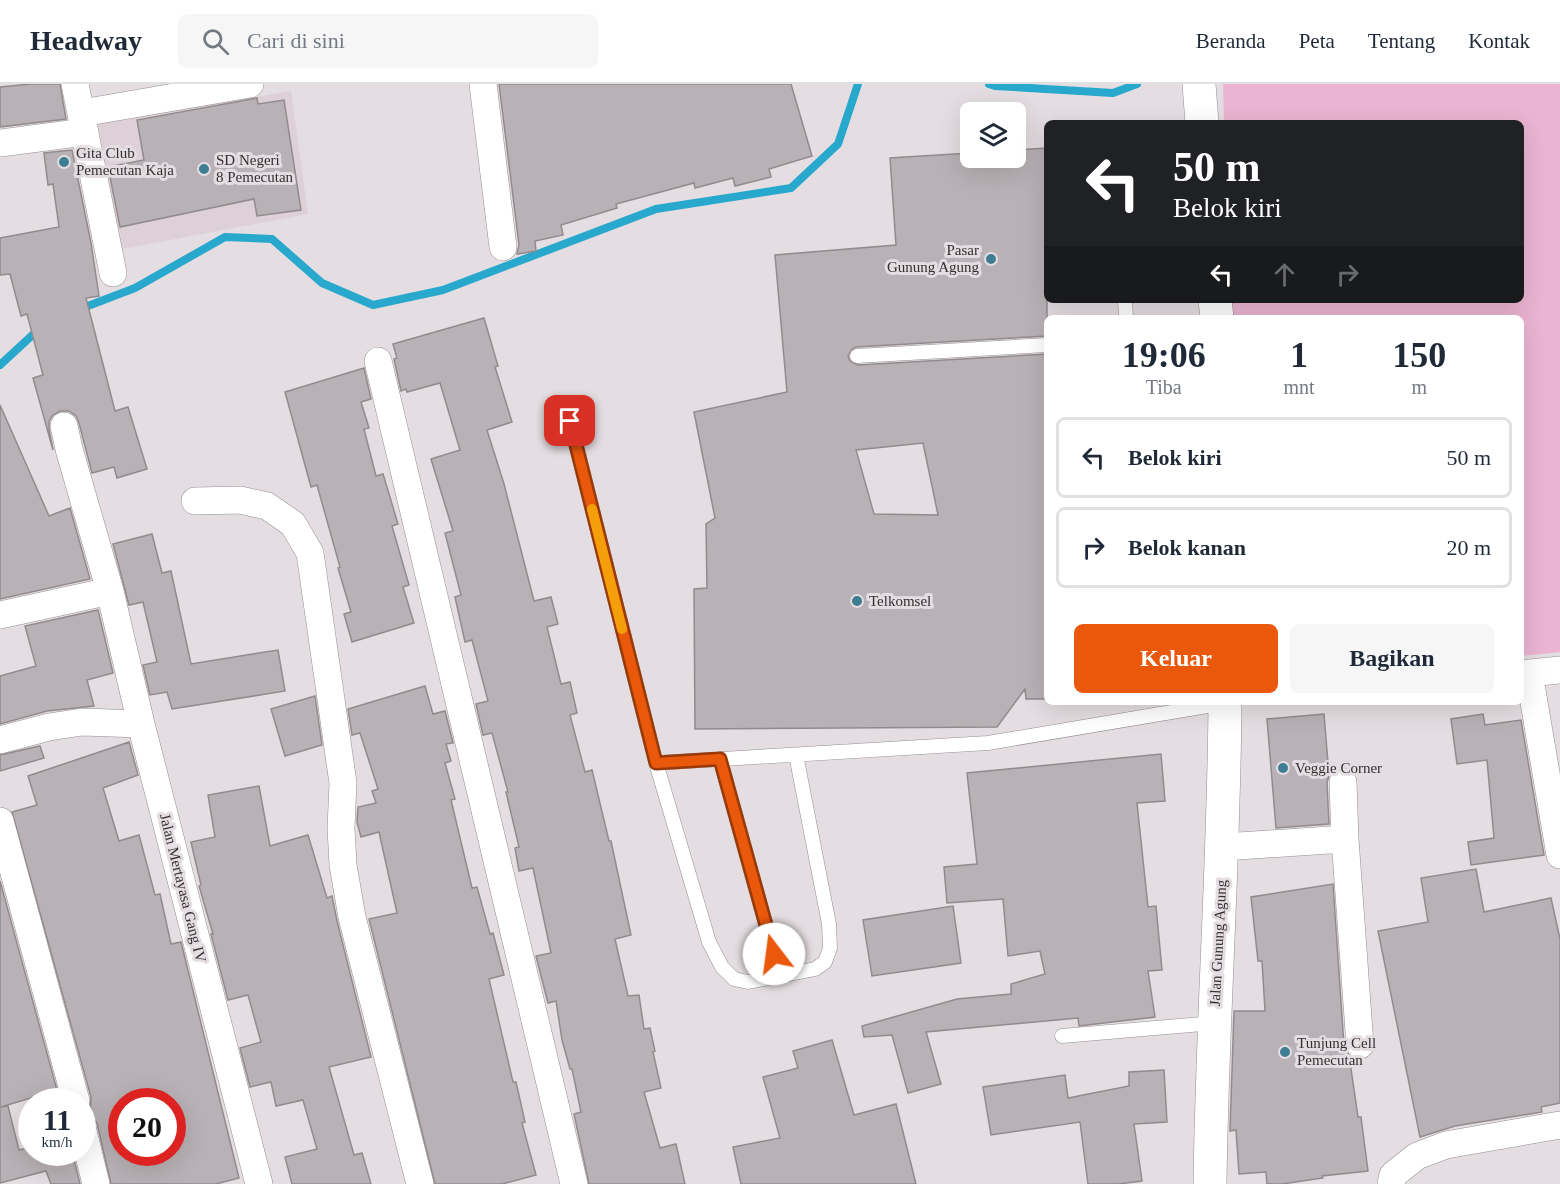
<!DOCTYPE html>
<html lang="id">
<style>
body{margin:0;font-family:"Times New Roman",serif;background:#f6f6f7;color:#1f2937;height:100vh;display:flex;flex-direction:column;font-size:22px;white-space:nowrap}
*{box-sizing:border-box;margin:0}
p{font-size:20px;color:#747a83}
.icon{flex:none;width:33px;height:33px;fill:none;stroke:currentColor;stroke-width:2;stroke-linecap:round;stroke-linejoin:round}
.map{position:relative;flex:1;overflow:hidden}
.drawer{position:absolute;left:1044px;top:231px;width:480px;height:390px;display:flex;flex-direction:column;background:#fff;border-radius:9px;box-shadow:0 6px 24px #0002}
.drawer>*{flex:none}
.guide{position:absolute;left:1044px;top:36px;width:480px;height:183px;border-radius:9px;box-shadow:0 6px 24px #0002;background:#202124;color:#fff;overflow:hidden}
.controls{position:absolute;left:960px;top:18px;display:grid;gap:12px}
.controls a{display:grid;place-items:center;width:66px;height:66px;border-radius:9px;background:#fff;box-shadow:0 6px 24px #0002;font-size:30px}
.speed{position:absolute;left:18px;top:1004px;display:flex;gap:12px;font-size:30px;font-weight:700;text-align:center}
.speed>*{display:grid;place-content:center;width:78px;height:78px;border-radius:50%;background:#fff;box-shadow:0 6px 24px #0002;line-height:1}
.speed small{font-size:15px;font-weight:400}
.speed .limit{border:9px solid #d22;background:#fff;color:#111}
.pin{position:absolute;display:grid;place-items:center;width:51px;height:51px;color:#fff;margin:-26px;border-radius:12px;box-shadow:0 3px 9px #0006}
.me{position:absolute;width:66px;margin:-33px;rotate:345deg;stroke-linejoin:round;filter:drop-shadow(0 0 4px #0008)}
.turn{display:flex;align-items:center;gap:21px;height:126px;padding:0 30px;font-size:27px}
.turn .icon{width:78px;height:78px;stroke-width:2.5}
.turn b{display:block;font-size:42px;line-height:51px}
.lanes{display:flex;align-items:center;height:57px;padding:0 30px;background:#0003;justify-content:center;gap:30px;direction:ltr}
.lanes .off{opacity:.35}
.eta{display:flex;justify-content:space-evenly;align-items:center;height:102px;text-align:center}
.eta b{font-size:36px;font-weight:700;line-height:42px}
.cta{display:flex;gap:12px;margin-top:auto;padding:12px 30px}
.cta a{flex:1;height:69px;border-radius:9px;background:#ea580c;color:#fff;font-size:24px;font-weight:700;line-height:69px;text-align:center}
.cta a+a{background:#f6f6f7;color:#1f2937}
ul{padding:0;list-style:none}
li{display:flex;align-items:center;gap:18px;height:81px;margin:0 12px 9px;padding:0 18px;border:3px solid #e0e1e3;border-radius:9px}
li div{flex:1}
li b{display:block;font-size:22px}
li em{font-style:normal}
header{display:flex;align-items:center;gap:36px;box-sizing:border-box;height:84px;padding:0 30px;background:#fff;border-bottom:2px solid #e0e1e3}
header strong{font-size:28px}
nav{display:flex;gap:33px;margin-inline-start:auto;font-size:21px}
.search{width:420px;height:54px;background:#f6f6f7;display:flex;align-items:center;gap:15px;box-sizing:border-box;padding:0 21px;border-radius:9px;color:#747a83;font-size:22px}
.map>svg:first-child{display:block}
.built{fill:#ded0d7}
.green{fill:#ebb4d2}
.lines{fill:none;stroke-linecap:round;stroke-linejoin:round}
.stream{stroke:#28a8cc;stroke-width:8}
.building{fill:#b8b1b5;stroke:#928b8e;stroke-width:1.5;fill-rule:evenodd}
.service-casing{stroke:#948e91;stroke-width:15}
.minor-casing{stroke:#948e91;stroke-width:28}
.secondary-casing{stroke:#948e91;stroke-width:34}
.service{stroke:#fff;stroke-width:14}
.minor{stroke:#fff;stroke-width:27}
.secondary{stroke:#fff;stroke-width:33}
.route-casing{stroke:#983908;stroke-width:15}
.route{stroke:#ea580c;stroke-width:10}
.slow{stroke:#f59e0b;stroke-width:10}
.poi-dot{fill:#3e7d92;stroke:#e4dde1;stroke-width:2}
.labels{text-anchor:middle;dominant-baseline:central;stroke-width:6;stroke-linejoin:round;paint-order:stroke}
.poi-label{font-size:15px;fill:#333032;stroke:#e4dde1;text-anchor:start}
.street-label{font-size:15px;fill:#333032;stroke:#e4dde1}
</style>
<header>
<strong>Headway</strong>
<div class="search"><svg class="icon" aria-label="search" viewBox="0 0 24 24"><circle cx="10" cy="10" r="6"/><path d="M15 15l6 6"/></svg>Cari di sini</div>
<nav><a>Beranda</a><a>Peta</a><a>Tentang</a><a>Kontak</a></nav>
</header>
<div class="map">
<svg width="1560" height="1100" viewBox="0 0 1560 1100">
<rect width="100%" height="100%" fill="#e4dde1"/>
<path class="built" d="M291,7L308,130L122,165L98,39Z"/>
<path class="green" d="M1223,0H1560V568L1521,572V234H1232L1231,216H1521V39H1224Z"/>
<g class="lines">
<path class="stream" d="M989,0L995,2L1113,9L1137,0
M80,225L135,204L225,153L272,155L322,199L373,221L443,206L656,125L791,104L838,60L858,0
M0,281L39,245"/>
</g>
<path class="building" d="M31,0H60L66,35L0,43V3Z
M499,0H791L812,72L769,85L771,93L735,102L733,94L695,104L694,99L616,120L617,124L561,141L563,151L535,157L536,167L517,170L519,161Z
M257,14L258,20L284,16L301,126L257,132L254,115L120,143L108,83L144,76L137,36Z
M1047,64V252L856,263L852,265L848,272L850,277L858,281L1047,270V615H1026L1025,605L997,643L695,645L694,505L707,504L706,440L715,434L694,328L787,308L775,171L896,161L890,74L970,69V74H1016V66ZM923,359L938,431L874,430L856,366Z
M72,66L91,159L99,212L86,214L115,327L128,323L147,385L117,394L114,383L92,389L79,339L76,332L69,327H60L53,331L49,337V345L53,366L33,294L43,291L27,230L21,232L10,190L0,191V154L59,143L53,100L48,101L44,69Z
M484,234L498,282L495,283L512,338L487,346L504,400L534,517L551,513L558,540L547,543L561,600L570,598L577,629L570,631L585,688L592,686L609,757H611L631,851L615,855L628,912L639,911L644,945L650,944L655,967L653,968L661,1004L644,1008L660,1064L676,1060L685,1100H589L574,1030L581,1028L572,985H570L562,956L556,917L548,919L536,872L551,869L533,784L519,787L515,764L519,763L506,708H508L492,649L483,651L476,620L488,617L472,556L465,558L455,513L461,511L445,449L453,447L431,375L460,366L440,299L407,308L406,305L401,307L394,275L397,274L393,260Z
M364,284L371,315L361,318L369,344L364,345L376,392L383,390L398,440L392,442L409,501L403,503L414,539L352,558L344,530L351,528L338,484L340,483L317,401L311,403L285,308Z
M0,321L49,432L70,424L90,495L0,515Z
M152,450L162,489L171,487L191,580L278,566L285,607L172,625L167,608L150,611L143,581L157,578L143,518L129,521L113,460Z
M98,526L113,589L87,596L94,622L47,627L0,640V592L36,582L25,542Z
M425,602L433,630L445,627L453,659L446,660L451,677L445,679L455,715L451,716L472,804L477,803L490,850L493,849L504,891L489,895L513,998H516L525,1038L522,1039L536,1091L502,1100H435L369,835L397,829L379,748L361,753L357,738L358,723L376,719L372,707L378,705L360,649L352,651L348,625Z
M315,612L322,661L285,672L271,625Z
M1324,630L1329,691L1327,699L1329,740L1276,744L1267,635Z
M1483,630L1485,641L1521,636L1544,771L1471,781L1468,758L1494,754L1487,676L1457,680L1451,635Z
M129,658L138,691L103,704L119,757L139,751L155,811L160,810L171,860L181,858L239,1094L216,1100H111L97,1039L90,1030L91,1013L12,728L37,721L28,692ZM122,1017H172V1068H122Z
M40,662L44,674L0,687V671Z
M1161,670L1165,717L1137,719L1148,823L1156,822L1162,886L1148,887L1155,933L1079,942L1078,934L926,948L941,1000L908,1009L892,951L864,953L862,942L957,915L1011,910V900L1045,890L1040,867L1008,872L1003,815L947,819L944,783L977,780L967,689Z
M259,702L270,762L308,751L327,814L332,812L337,837L371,973L329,983L354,1071L362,1069L371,1100H292L285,1073L317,1065L303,1016L276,1022L271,998L250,1003L240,964L261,958L248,911L228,916L211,850H213L199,802L201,801L191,758L215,753L208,711Z
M1476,785L1484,828L1551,814L1560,855V1019L1541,1023L1542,1028L1455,1042L1420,1053L1378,847L1428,838L1421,794Z
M0,797L57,1006L1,1023L8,1022L19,1066L32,1063V1068H72L80,1100H51L46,1087L0,1099Z
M1333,800L1344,962L1349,971L1358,1033H1361L1368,1087L1322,1092L1323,1094L1282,1100H1267L1266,1088L1239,1090L1236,1046L1230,1047L1234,927H1265L1262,877H1258L1251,813Z
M953,822L961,879L872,892L863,836Z
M832,956L854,1031L896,1020L916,1100H741L733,1063L780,1054L763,993L798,984L793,967Z
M1164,986L1167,1038L1134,1040L1142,1097L1118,1100H1088L1080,1038L991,1051L983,1003L1065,991L1068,1014L1129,1002V988Z"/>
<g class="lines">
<defs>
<path id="service" d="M1125,216L1126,234
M857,272L1047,261
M570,337L656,679L988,659L1225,619
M720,675L780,892
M656,679L709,858L722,883L734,895L748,898L815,885L825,878L830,864L829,840L796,671
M1062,952L1214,939"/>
<path id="minor" d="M75,0L113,189
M483,0L503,163
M82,29L250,0
M0,59L85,48
M378,277L574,1100
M64,342L69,365L110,507L141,640L259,1100
M195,417L240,416L267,422L293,440L310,469L343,699L341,744L343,781L352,833L420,1100
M0,531L110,507
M1529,589L1560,771
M1521,590L1560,586
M0,656L49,643L82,638L141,640
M1343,698L1345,755L1360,961
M0,737L76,1017
M1223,763L1345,755
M82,1043L96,1100
M1391,1100L1393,1091L1417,1072L1446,1061L1560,1041"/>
<path id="secondary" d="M1199,0L1202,39
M1215,216L1217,234
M1210,1100C1212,939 1224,779 1225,618"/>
</defs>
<use href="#service" class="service-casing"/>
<use href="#minor" class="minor-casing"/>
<use href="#secondary" class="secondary-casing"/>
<use href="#service" class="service"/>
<use href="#minor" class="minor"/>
<use href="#secondary" class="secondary"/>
</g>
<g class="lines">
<defs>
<path id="route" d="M570,337L656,679L720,675L774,870"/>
</defs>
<use href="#route" class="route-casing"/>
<use href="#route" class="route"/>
<path class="slow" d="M592,425L622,545"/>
</g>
<g class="poi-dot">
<circle cx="64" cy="78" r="6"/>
<circle cx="204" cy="85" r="6"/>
<circle cx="991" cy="175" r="6"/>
<circle cx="857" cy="517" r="6"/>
<circle cx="1283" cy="684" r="6"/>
<circle cx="1285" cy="968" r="6"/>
</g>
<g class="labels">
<g class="poi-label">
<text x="76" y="69">Gita Club<tspan x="76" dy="17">Pemecutan Kaja</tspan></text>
<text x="216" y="76">SD Negeri<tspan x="216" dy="17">8 Pemecutan</tspan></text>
<text x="979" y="166" text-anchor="end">Pasar<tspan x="979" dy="17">Gunung Agung</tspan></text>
<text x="869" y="517">Telkomsel</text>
<text x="1295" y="684">Veggie Corner</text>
<text x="1297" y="959">Tunjung Cell<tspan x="1297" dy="17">Pemecutan</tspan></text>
</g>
<g class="street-label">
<text transform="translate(183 804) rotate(76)">Jalan Mertayasa Gang IV</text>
<text transform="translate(1218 859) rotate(-87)">Jalan Gunung Agung</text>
</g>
</g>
</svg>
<div class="controls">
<a><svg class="icon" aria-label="layers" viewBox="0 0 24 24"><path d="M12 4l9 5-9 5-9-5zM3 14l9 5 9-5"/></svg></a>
</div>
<div class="speed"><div>11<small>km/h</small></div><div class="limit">20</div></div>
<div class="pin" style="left:570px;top:337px;background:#d93025"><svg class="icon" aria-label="arrive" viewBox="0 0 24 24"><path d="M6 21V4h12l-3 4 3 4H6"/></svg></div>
<svg class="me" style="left:774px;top:870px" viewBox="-20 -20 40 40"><circle r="19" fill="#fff"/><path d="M0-13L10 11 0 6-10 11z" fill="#ea580c"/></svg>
<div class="guide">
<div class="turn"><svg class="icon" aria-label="left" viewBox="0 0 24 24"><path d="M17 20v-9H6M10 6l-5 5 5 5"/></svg><div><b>50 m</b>Belok kiri</div></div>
<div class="lanes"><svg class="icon" aria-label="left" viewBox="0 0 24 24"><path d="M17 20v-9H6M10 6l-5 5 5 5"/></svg><svg class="icon off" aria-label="ahead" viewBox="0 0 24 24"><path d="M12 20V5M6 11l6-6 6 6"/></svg><svg class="icon off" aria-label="right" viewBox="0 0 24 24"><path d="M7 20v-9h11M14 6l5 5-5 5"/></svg></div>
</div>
<section class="drawer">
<div class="eta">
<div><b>19:06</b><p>Tiba</p></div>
<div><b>1</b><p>mnt</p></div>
<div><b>150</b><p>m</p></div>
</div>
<ul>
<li><svg class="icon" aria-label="left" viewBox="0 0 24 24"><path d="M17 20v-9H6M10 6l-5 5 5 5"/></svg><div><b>Belok kiri</b></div><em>50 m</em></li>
<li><svg class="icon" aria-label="right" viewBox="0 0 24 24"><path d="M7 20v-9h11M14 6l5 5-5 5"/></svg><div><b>Belok kanan</b></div><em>20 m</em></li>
</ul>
<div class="cta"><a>Keluar</a><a>Bagikan</a></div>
</section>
</div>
